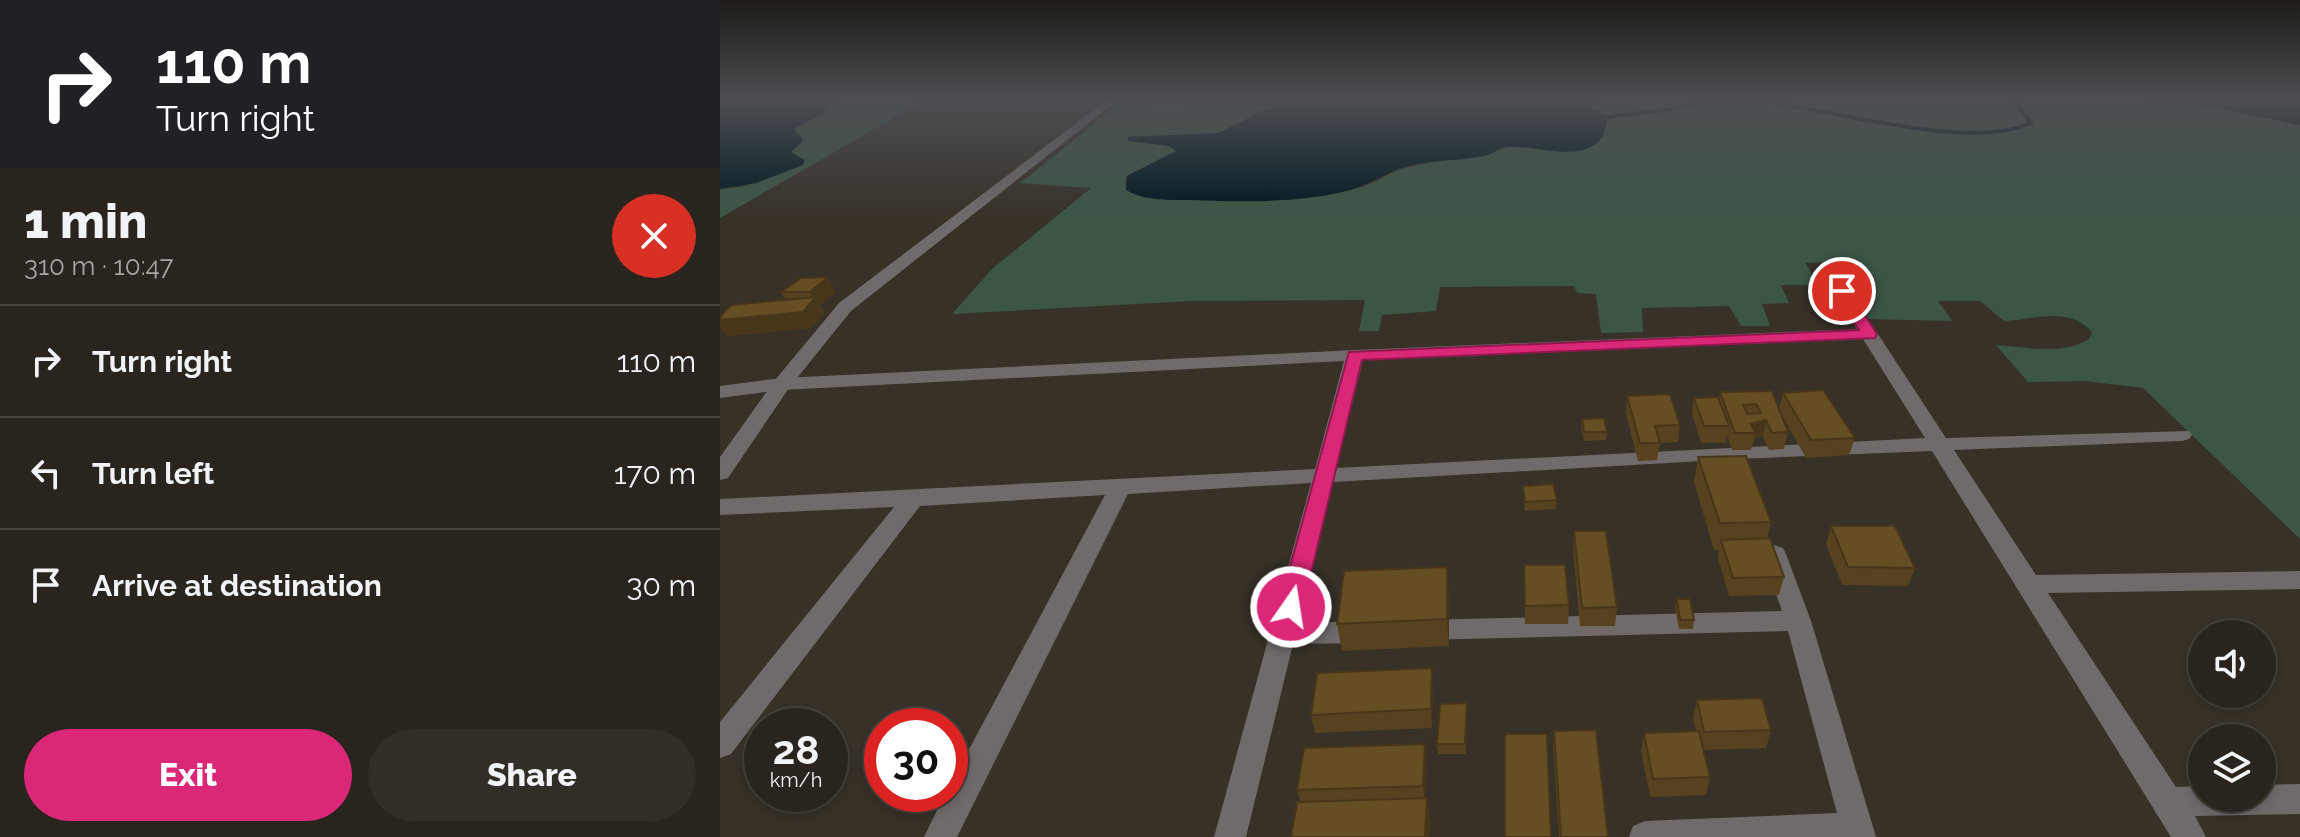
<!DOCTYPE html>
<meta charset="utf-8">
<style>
body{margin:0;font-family:Raleway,sans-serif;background:#312d27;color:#f1f3f6;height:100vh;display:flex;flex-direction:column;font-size:30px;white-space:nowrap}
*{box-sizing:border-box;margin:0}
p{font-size:26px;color:#a5a5a4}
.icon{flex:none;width:44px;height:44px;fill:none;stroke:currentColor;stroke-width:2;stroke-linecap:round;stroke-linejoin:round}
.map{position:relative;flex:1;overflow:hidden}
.sheet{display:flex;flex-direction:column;background:#29251e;width:720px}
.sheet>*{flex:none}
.banner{background:#202124;color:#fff;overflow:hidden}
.tools{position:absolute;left:1468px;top:620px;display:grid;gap:16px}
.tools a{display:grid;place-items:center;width:88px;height:88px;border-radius:50%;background:#29251e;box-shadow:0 4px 12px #0003,0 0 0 2px #45423c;font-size:40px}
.speed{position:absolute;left:24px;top:708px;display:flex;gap:16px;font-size:40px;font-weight:700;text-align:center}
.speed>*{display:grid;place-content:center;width:104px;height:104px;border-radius:50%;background:#29251e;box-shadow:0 4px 12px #0003,0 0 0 2px #45423c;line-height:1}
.speed small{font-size:20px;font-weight:400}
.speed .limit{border:12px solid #d22;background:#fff;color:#111}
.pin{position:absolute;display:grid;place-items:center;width:68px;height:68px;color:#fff;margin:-34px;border:4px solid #fff;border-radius:50%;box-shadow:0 2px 8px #0007}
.me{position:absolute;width:88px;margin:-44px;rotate:13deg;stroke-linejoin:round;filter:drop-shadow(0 0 6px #0008)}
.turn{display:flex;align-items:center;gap:28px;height:168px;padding:0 24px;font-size:36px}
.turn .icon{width:104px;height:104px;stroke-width:2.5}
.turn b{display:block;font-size:56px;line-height:68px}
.round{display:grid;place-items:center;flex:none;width:84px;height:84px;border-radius:42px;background:#312d27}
.headline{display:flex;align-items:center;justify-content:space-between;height:136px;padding:0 24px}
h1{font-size:48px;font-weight:800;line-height:60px}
.primary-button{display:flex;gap:16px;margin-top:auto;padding:16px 24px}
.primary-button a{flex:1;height:92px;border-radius:48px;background:#db2777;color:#fff;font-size:32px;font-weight:800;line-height:92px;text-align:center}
.primary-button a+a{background:#312d27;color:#f1f3f6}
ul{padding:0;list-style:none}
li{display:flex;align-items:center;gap:24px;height:112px;padding:0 24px;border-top:2px solid #45423c}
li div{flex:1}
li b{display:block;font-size:30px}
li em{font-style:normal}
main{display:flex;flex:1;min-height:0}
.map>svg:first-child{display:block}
.green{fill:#3c5646}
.water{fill:#001a20}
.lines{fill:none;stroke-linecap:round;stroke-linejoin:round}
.stream{stroke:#001a20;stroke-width:4}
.minor{fill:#706a6b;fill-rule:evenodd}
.tertiary{fill:#706a6b;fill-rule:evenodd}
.wall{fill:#57421f}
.shaded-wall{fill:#473619}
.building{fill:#654d24;stroke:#473619;stroke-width:2;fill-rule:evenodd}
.route{fill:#db2777;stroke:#8e194d;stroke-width:2}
</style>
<main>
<section class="sheet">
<div class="banner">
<div class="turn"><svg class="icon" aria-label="right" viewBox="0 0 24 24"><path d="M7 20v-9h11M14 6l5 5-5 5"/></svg><div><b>110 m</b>Turn right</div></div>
</div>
<div class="headline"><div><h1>1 min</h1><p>310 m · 10:47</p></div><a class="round" style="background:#d93025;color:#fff"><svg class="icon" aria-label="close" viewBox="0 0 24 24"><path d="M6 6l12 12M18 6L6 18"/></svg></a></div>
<ul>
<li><svg class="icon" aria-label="right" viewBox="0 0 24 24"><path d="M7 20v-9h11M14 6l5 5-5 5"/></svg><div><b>Turn right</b></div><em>110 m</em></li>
<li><svg class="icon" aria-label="left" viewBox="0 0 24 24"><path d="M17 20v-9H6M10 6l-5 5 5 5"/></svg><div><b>Turn left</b></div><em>170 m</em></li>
<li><svg class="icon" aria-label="arrive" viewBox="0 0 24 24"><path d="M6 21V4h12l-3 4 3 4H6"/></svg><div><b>Arrive at destination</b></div><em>30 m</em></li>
</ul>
<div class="primary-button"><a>Exit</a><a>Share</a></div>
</section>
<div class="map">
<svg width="1580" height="837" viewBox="0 0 1580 837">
<rect width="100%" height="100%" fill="#373128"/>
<path class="green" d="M120,99H206L0,218V189L27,186L77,157L71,152L82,143V138L74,129L103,114L107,112V105Z
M877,99H1412L1497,108L1580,125V539L1423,388L1365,381L1308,382L1276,345C1306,347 1342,356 1369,339L1372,332C1349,305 1313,320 1284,321L1260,301H1218L1232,321L1148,319L1112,262L1086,263L1097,285H1061L1069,303L1042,304L1050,326H1021L1009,306L922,308L923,332L881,333L876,294L857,293L854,286L720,287L716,311L662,315L659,331H639L645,300L472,301L232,314L272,269L371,188L300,183L399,104L552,106L499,133L408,137L409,141L449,146L456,151L406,176V190L421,196L458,200L578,198L621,192L646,186L680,169L718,161L765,156L788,147L847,151L867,148L884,127L887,117L870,107Z"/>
<path class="water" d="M0,99H120L107,104L109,109L74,129L83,140L71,152L85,160L83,165L36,183L0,189Z
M411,99H877L871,107L888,117L883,136C863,166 814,143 785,147C777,149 771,155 763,156C735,162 706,159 679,169C659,177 644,187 623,192C574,203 521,202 471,200C451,200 423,201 406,190L407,176L456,151L449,146L408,141V137L499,133L552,106L399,104Z
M1412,99H1580V125L1497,108Z"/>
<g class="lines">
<path class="stream" d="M888,117C904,114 920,113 937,111C967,107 997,98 1027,100C1104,105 1243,153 1311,123L1293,99"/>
<path class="minor" d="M1108,265L1116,270L1226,438L1469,431L1472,435L1469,439L1462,441L1234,450L1316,575L1580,571V589L1328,593L1456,787L1482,786V798H1542V785L1580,784V814L1475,816L1486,837H1451L1212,451L1018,459L613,482L579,623L646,621L655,625L659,632L655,639L646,643L573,644L526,837H494L591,483L408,494L237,837H204L225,794H230V785L385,495L200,506L11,754L0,758V722L174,507L0,515V499L595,469L624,361L62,390L0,398V386L62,378L635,350L1137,329L1100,270ZM1143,339L1205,438L616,468L643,360Z
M1054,545L1063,548L1066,554L1091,621L1156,837H909L913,826L925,821L1117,813L1068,631L702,640L693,637L689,630L693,623L702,620L1062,611L1042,554L1045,548Z"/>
<path class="tertiary" d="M388,99H399L131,311L69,388L8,478L0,480V457L55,380L119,303Z"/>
</g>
<path class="wall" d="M61,292H116L100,305L104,312L92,328L6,336L0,327V317L66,300Z
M1000,392L1059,409L1063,393L1135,438L1129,455L1086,458L1060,412L1068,432L1064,449L1049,450L1043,437L1034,439L1031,450H1012L1007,436L1006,443H981L972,414L974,398L999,399Z
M907,396L960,425L958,442L940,443L937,460L918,461L906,413Z
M862,419L887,432L886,440L864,441L861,427Z
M978,457L1051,522L1047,538L1064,577L1059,595L1009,596L998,558L999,550H994L974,482Z
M803,486L837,500L836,509L805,511Z
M1111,526L1195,568L1188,586L1122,585L1106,544Z
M854,531L897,607L895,626H860L853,549Z
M804,565L849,605L848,624H805Z
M729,594V646L622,651L617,624Z
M957,599L974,620L973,629H959L955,608Z
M713,687L712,728L595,733L591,715Z
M977,700L1051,730L1046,748L983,750L990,777L986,795L930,797L921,751L924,733L976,731L973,718Z
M747,703L746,754H718L717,744Z
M834,731L888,837H839L833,749Z
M707,762L705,798H707L710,825L709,837H571L580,802L577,790Z"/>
<path class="shaded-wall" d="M108,277L116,292L100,305L104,312L92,328L6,336L0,327V320L94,299L90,292Z
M1046,420L1043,437L1034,439L1035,433L1031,424Z
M727,567L729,594V646L727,619Z
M712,668L713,687L712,728L711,709Z
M705,744L707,762L705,804L703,786Z
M707,798L710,825L709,837H705Z"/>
<path class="building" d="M108,277L90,292H61L81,278Z
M96,297L83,312L0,320V317L11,305Z
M1103,390L1135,438L1091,440L1063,393Z
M1052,391L1068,432L1052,433L1046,420L1031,424L1035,433H1015L1000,392ZM1036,404L1041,413L1027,414L1023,405Z
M950,394L960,425L935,426L940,443H920L907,396Z
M998,397L1009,426H984L974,398Z
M884,418L887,432H864L862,419Z
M1026,456L1051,522L1000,523L978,457Z
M833,484L837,500L805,502L803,486Z
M1111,526H1175L1195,568L1128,567Z
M854,531H886L897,607L862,608Z
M1050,538L1064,577L1013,578L1001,540Z
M804,565H845L849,605L805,606Z
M727,567V619L617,624L624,571Z
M957,599H970L974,620H960Z
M712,668L711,709L591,715L597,673Z
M1042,698L1051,730L984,732L977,700Z
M747,703L745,744H717L720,704Z
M876,730L888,837H841L834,731Z
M979,731L990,777L933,779L924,733Z
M785,734H827L831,837H785Z
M705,744L703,786L577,790L584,748Z
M707,798L705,837H571L577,802Z"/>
<linearGradient id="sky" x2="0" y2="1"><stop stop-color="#1e1b16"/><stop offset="0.46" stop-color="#4d4e53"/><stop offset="1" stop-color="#4d4e53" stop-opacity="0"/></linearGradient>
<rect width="1580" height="216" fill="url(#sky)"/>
<path class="route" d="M1122,287L1127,288L1157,334L1155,338L642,360L583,607L579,614L571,616L563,614L559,607L629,352L1139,330L1114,291Z"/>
</svg>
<div class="tools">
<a><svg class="icon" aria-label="sound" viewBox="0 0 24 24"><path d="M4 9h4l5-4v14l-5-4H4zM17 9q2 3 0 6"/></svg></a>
<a><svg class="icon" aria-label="layers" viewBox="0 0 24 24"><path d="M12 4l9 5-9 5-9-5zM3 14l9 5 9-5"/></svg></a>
</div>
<div class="speed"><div>28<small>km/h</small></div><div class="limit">30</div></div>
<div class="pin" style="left:1122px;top:291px;background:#d93025"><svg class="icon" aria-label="arrive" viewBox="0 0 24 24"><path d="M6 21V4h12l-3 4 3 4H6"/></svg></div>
<svg class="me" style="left:571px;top:607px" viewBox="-20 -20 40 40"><circle r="17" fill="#db2777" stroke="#fff" stroke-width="3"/><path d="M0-11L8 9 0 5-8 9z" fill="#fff"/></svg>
</div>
</main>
